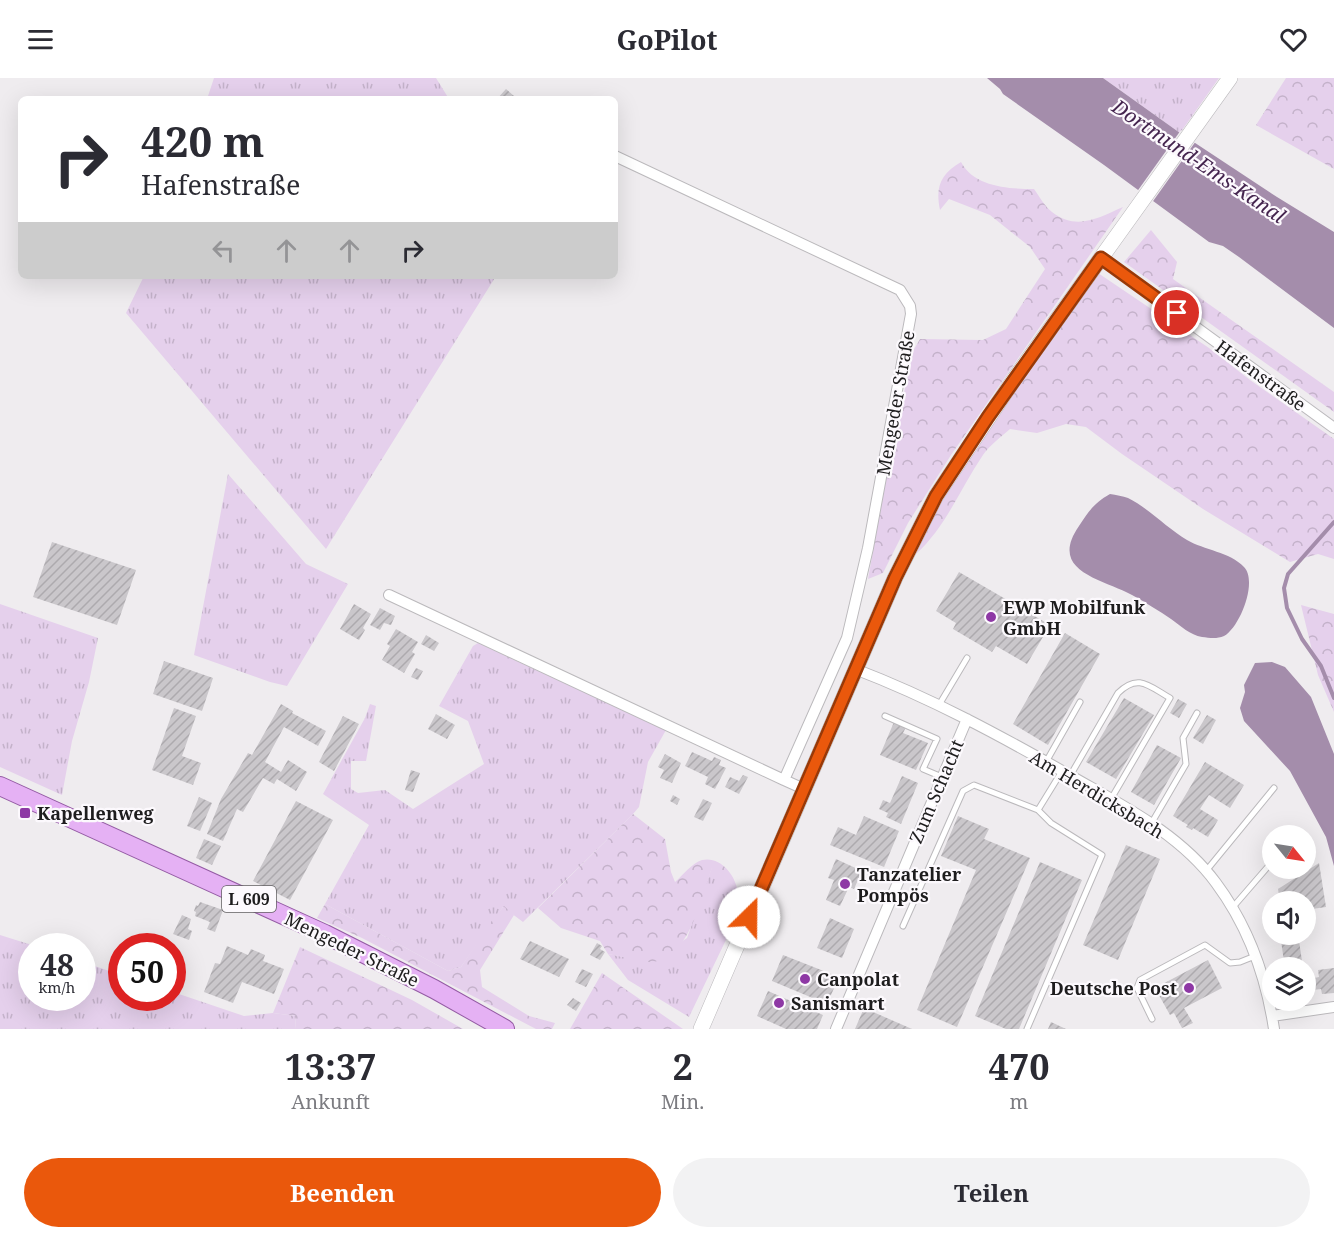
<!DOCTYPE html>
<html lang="de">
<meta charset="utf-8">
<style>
body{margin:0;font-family:"Noto Serif",serif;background:#f2f2f3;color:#2b2b33;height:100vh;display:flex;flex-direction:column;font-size:22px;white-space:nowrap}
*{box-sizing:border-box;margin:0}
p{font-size:20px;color:#7c7c81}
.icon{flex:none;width:33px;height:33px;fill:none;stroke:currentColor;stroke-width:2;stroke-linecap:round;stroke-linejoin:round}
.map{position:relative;height:951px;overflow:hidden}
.side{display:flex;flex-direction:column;background:#fff;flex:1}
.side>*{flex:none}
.hud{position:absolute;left:18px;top:18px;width:600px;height:183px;border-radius:9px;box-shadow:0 6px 24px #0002;background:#fff;color:#2b2b33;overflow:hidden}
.needle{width:39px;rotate:120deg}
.buttons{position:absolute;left:1262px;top:747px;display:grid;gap:12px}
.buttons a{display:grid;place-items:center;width:54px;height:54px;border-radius:50%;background:#fff;box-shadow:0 6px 24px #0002;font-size:30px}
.speed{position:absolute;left:18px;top:855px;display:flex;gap:12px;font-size:30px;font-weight:700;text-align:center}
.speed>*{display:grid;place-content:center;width:78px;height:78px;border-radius:50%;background:#fff;box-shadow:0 6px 24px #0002;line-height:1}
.speed small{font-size:15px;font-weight:400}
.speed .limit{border:9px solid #d22;background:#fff;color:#111}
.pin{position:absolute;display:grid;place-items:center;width:51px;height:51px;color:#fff;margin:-26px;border:3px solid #fff;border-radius:50%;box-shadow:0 2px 6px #0007}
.me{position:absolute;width:66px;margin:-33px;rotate:23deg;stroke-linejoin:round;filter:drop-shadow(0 0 4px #0008)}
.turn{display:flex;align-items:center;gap:21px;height:126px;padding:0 24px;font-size:27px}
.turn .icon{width:78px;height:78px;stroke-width:2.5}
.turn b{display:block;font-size:42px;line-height:51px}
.lanes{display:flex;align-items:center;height:57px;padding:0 24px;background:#0003;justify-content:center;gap:30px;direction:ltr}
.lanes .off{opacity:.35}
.eta{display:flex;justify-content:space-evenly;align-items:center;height:102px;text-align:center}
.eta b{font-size:36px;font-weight:700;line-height:42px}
.cta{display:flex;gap:12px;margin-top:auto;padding:12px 24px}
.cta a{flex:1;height:69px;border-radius:36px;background:#ea580c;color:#fff;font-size:24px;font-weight:700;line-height:69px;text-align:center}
.cta a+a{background:#f2f2f3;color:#2b2b33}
header{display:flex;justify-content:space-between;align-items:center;height:78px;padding:0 24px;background:#fff;font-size:27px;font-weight:700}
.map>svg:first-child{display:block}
.grass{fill:url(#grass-tufts)}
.forest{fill:url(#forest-crowns)}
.water{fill:#a48dab}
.pier{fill:#efecef}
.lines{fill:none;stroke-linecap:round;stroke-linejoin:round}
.stream{stroke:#a48dab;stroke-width:4}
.building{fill:url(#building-hatch)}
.service-casing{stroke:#bbb9bc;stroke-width:7}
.minor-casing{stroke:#bbb9bc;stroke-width:12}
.secondary-casing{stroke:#bbb9bc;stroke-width:16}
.primary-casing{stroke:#945ba4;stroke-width:20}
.service{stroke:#fff;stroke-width:5}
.minor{stroke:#fff;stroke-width:10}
.secondary{stroke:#fff;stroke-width:15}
.primary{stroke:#e5b1f4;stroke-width:18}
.route-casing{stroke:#983908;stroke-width:15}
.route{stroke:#ea580c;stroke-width:10}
.poi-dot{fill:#8e38a5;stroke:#fcf9fd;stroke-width:2}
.labels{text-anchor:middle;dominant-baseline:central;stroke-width:4.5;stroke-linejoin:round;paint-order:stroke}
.shield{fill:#fcf9fd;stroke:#615f61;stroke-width:1.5}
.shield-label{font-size:16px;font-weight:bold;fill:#1e1d1e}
.street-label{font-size:18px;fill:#1e1d1e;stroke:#fcf9fd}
.poi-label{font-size:18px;font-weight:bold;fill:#1e1d1e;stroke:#fcf9fd;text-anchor:start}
.water-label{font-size:20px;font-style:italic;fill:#45254f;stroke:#fcf9fd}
</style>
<header><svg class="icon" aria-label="menu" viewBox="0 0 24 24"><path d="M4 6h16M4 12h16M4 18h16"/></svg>GoPilot<svg class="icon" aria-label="heart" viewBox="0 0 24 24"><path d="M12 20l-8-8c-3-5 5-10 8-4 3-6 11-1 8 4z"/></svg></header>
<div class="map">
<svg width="1334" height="951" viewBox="0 0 1334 951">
<defs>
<pattern id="grass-tufts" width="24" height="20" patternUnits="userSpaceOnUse" patternTransform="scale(1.5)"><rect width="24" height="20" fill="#e5d0ec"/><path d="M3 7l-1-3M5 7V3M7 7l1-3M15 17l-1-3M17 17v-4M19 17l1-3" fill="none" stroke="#c4b2ca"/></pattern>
<pattern id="forest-crowns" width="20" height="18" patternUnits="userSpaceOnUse" patternTransform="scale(1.5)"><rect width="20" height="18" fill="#e5d0ec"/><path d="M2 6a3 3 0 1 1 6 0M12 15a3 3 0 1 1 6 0" fill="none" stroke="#c4b2ca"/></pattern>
<pattern id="building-hatch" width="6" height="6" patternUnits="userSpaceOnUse" patternTransform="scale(1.5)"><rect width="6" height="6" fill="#cac7cb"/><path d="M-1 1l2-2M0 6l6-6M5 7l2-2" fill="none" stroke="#adaaae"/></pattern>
</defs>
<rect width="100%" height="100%" fill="#efecef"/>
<path class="grass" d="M214,0H436L449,21H207Z
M1103,0H1219L1180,55Z
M144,198H496L326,471L126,235Z
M228,396L306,486L348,506L287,608L270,604L194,577Z
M0,526L98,560L89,604L72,663L62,717L0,689Z
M478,565L666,652L648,684L639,729L633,736L523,844L503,829L461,889L448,893L325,826L369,747L323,716L365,640L370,626L376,628L366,683H351V711L358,715L385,712L413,731L484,686L468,643L439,628L473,568Z
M712,789L747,818L689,939L628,902L608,876L651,884L687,860Z
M0,857L35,868H32V920H82L83,884L121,897L122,920H172L173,914L244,938L273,935L296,938L295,951H0Z"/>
<path class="forest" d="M1286,0H1334V91L1256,47Z
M961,84C974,109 1009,111 1034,111C1039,118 1045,129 1052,134C1077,153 1098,140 1123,129L951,377L908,445L883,495L868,501L889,385L913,273L920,261L983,262L1006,251L1045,191L1030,169L990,137L949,121L940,132C935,108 941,96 961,84Z
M1151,152L1177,184L1173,201L1334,314V334L1124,184Z
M1098,195L1209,270L1250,302L1334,361V481L1318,476L1290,484L1203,431L1122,376L1086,349L1066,346L1037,355L1010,351C1001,359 990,367 983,377C961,409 946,449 916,476L940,422L982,357Z
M1301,527L1334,536V634L1318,597Z
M633,736L665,761L671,794L675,804C683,797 692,785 702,782C720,778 734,796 737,810L712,790C701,819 689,885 649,884C636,883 621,878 608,876L600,863L561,850L538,830Z
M325,826L448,893L461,889L493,841L504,828L514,837L480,892L482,909L529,938L555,945L552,951H536L362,860L317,840Z
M300,869L412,922L463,951H295L296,938L273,935Z
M602,895L683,951H570Z"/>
<path class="water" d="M987,0H1103L1180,55L1277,119L1334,154V250L1239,179L1223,168L1209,164L1104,87L1003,16L1000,11Z
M1110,416C1116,417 1123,418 1128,420C1147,429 1168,451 1187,462C1204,472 1230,474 1244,489C1258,503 1240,549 1224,558C1217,561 1210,560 1202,559C1190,557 1181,548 1171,541C1159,533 1145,524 1132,517C1104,501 1047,494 1079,448C1089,433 1094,425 1110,416Z
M1272,584L1285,589L1311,619L1334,676V788L1326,759L1290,693L1244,643L1240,630L1245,614L1244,607L1255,585Z"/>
<path class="pier" d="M1181,52L1196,63L1151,126L1136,115Z"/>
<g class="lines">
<path class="stream" d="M1334,444L1288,496L1284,510L1287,530L1302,561L1321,588L1334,620"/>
</g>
<path class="building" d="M506,11L514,18L512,21H497Z
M52,464L136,492L117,547L33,519Z
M959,494L1050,547L1027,586L996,568L992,574L953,551L956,545L936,533Z
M354,526L371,536L363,550L365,552L359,562L340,551Z
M380,530L395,538L391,547L384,545L380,552L370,547Z
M396,551L418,564L412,574L415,576L404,595L382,582L390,568L387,566Z
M1065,555L1100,576L1048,667L1013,646Z
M426,557L439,565L434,573L421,566Z
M164,583L213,600L202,633L153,616Z
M416,590L423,593L418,602L411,599Z
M1124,620L1154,637L1116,701L1086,684Z
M1178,621L1187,626L1179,640L1170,635Z
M281,626L293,633L292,635L326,653L318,668L284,649L265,684L281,694L288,682L307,694L296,713L277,701L274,706L263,700L243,734L237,731L223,763L207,756L221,721L248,675L252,677Z
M174,630L196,638L182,678L201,685L193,707L152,692Z
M436,636L455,647L447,661L428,651Z
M1207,637L1216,642L1203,666L1193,660Z
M343,638L359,646L334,693L319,684Z
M894,644L906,649L903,655L928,665L916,692L880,677Z
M1157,667L1181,680L1154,727L1131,714Z
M692,674L712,683L714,679L721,682L719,687L726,690L715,711L705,706L708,699L685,688Z
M665,676L681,685L672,705L660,700L664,692L658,689Z
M1205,684L1244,707L1230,730L1209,717L1200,731L1218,742L1208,759L1193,750L1192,752L1186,749L1188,747L1173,738Z
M411,692L420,695L413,714L405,712Z
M743,697L748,699L739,716L725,709L730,699L739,703Z
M902,698L918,705L901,746L886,739L888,735L879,731L883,722L890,725Z
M673,717L680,721L677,727L670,723Z
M199,719L212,725L200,753L187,748Z
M703,721L712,725L703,743L694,739Z
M296,723L333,742L290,822L253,803Z
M864,738L899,753L884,789L830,767L838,749L856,757Z
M958,738L989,751L984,761L1030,780L957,949L917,932L976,792L941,778Z
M204,761L221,768L212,787L196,780Z
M1126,767L1160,781L1118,882L1083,867Z
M836,781L862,793L854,811L849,809L840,828L826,822L834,802L828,800Z
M1040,784L1082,802L1019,951H1006L975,938Z
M1319,785L1326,829L1305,832V824H1280L1278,811Z
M200,824L223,832L215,854L207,851L210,844L195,838L196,834L194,833L196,827L198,828Z
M182,837L191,841L188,851L192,853L189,862L173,856Z
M830,840L854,851L842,880L817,870Z
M1280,856H1298L1303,890H1285Z
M530,863L569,881L559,899L520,881Z
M597,865L602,868L600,871L605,874L600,882L590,877Z
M227,868L248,877L251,871L265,877L263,883L284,891L274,916L242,904L233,925L204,914L215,885L220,886Z
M783,877L839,899L827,926L772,903Z
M1208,882L1222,910L1184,930L1193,945L1182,950L1174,935L1170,937L1155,910Z
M1334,890V915L1322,916L1321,911L1305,913V902L1319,899L1318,892Z
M582,891L593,896L586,909L575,904Z
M768,913L823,937L817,951H786L757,938Z
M573,920L581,925L576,933L567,927Z
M864,930L912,951H855Z
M1051,944L1066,951H1048Z"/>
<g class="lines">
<defs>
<path id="service" d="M939,627L967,580
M885,638L937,661L923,691L942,699
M1046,684L1080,624
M1070,698L1118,615C1138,595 1149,608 1170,620L1111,721
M1151,746L1186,686L1183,660L1197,635
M1295,758V757
M1206,793L1274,710
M1233,829L1272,784
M903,848L963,713L974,707L1038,732L1062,693
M1152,941L1137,910L1140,902L1205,867L1230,885L1240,884L1255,878
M1027,951L1102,777L1051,745L1038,732"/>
<path id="minor" d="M615,78L900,212L910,228L911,236L868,470L847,560L784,702L804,711
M1101,180L1334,350
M389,517L784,702
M855,591C931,620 1001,658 1071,698C1123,728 1180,756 1216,805C1248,848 1266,898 1274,951
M1272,938L1334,929
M836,951L967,641"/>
<path id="secondary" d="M701,951L895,500L936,418L1015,300L1230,0"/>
<path id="primary" d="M0,708L325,856L434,911L505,951"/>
</defs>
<use href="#service" class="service-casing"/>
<use href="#minor" class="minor-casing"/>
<use href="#secondary" class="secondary-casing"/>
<use href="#primary" class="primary-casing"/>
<use href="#service" class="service"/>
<use href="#minor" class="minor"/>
<use href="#secondary" class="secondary"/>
<use href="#primary" class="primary"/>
</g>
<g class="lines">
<defs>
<path id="route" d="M749,839L895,500L936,418L988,339L1101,180L1177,235"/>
</defs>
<use href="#route" class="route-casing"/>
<use href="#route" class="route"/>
</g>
<g class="poi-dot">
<circle cx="991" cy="539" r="6"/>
<rect x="19" y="729" width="12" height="12" rx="3"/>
<circle cx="845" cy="806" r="6"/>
<circle cx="805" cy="901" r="6"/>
<circle cx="1189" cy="910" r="6"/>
<circle cx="779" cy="925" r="6"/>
</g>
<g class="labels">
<rect class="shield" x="222" y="808" width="54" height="26" rx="4.5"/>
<g class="shield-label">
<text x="249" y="821">L 609</text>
</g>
<g class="street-label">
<text transform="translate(1261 297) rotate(36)">Hafenstraße</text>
<text transform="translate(895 325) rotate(-80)">Mengeder Straße</text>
<text transform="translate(936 713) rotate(-67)">Zum Schacht</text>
<text transform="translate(1097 716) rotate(31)">Am Herdicksbach</text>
<text transform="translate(352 871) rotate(26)">Mengeder Straße</text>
</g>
<g class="poi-label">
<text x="1003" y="529">EWP Mobilfunk<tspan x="1003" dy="21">GmbH</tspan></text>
<text x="37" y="735">Kapellenweg</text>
<text x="857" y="796">Tanzatelier<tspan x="857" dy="21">Pompös</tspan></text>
<text x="817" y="901">Canpolat</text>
<text x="1177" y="910" text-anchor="end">Deutsche Post</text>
<text x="791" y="925">Sanismart</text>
</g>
<g class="water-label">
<text transform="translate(1199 83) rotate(34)">Dortmund-Ems-Kanal</text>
</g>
</g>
</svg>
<div class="buttons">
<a><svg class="needle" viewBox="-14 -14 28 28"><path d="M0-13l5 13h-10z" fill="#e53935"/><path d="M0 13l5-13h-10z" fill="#7c7c81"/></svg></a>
<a><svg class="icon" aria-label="sound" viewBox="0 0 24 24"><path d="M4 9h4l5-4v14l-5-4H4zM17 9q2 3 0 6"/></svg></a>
<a><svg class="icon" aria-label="layers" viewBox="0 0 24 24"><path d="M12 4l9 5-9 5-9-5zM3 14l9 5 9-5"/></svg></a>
</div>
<div class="speed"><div>48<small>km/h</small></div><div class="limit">50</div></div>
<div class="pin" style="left:1177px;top:235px;background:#d93025"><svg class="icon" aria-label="arrive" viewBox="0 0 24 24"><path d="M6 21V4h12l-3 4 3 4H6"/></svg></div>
<svg class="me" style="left:749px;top:839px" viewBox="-20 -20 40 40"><circle r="19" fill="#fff"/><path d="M0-13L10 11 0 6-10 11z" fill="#ea580c"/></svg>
<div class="hud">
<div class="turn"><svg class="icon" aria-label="right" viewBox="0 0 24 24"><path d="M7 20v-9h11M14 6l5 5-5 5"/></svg><div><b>420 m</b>Hafenstraße</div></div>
<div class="lanes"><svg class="icon off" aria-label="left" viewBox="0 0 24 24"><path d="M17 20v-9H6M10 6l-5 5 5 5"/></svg><svg class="icon off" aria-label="ahead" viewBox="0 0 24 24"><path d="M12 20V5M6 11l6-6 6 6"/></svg><svg class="icon off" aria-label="ahead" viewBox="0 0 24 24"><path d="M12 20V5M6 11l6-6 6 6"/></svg><svg class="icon" aria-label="right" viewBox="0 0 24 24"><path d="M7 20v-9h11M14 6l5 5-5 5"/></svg></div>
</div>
</div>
<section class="side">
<div class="eta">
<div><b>13:37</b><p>Ankunft</p></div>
<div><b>2</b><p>Min.</p></div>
<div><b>470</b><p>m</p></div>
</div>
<div class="cta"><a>Beenden</a><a>Teilen</a></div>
</section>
